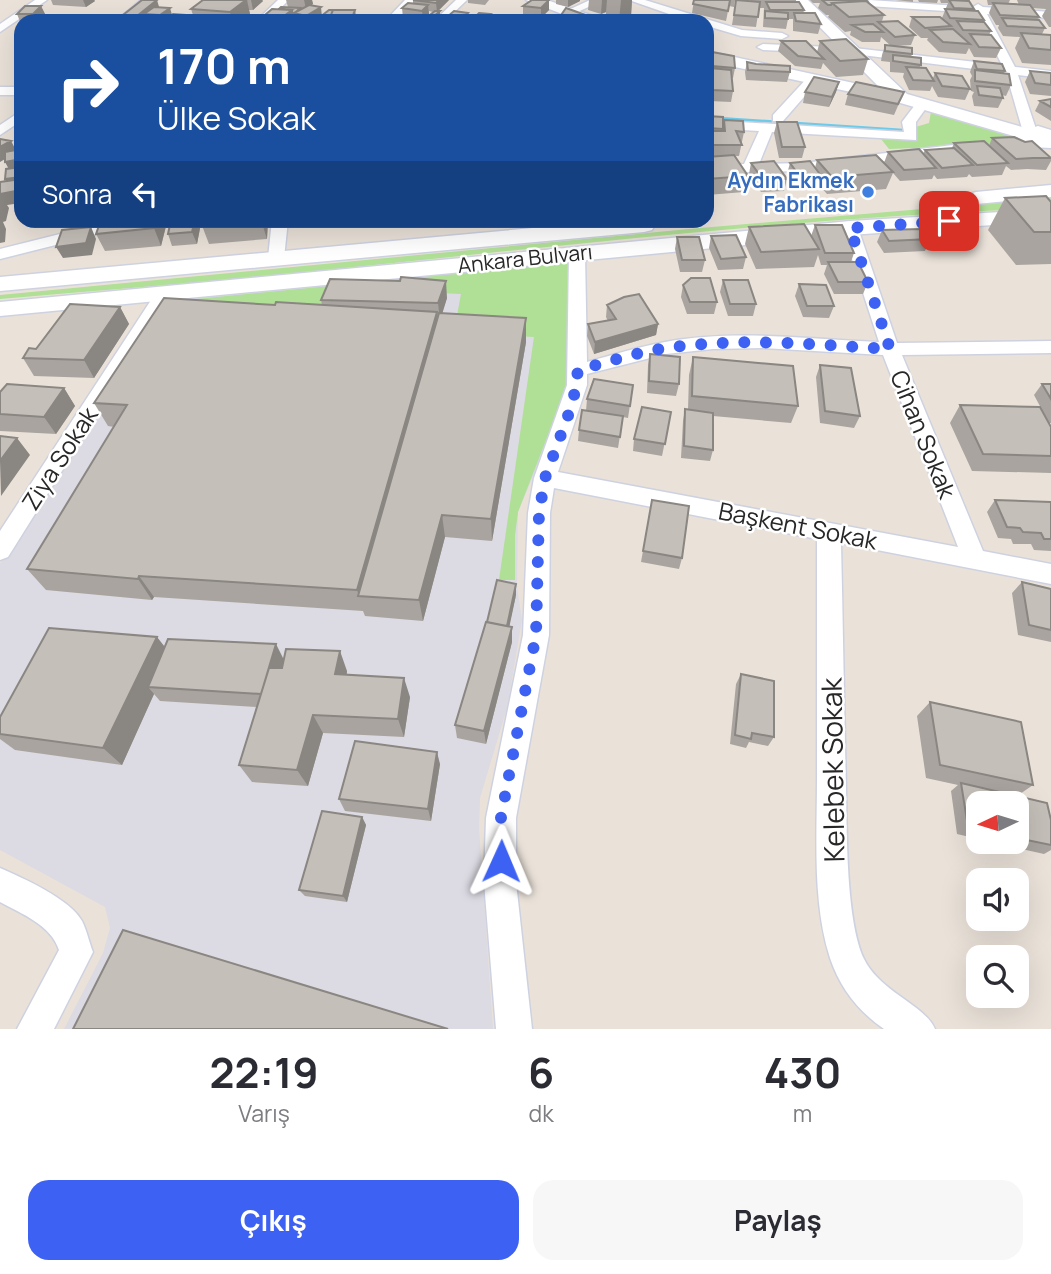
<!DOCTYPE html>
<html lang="tr">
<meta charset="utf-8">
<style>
body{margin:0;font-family:Manrope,sans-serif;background:#f7f7f7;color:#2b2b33;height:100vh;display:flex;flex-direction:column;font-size:26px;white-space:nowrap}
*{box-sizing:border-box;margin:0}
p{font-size:23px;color:#7c7c81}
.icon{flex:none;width:38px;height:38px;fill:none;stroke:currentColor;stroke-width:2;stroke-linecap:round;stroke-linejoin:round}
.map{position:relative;height:1029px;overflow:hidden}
.side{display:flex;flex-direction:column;background:#fff;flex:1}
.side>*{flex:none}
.guide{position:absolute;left:14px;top:14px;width:700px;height:214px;border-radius:21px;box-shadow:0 7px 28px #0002;background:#1a4fa0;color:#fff;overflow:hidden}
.needle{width:46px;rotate:266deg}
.buttons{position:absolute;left:966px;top:791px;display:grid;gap:14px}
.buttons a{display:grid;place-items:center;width:63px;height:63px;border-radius:14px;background:#fff;box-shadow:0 7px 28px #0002;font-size:35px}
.pin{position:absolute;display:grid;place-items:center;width:60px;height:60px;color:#fff;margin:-30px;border-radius:14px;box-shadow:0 4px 10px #0006}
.me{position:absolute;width:77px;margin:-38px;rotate:1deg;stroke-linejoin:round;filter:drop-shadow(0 0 5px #0008)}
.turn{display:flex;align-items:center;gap:24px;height:147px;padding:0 28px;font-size:32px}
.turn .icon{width:91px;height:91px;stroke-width:2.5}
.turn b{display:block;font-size:49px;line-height:60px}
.then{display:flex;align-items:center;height:66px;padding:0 28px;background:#0003;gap:14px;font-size:26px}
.eta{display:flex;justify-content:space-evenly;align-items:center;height:119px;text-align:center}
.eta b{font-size:42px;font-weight:700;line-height:49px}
.cta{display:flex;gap:14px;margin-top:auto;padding:14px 28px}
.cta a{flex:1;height:80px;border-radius:21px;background:#3d61f3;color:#fff;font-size:28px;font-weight:700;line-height:80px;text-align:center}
.cta a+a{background:#f7f7f7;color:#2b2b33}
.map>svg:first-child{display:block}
.industrial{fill:#dcdae2}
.green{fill:#b0df96}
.water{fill:#6ecae9}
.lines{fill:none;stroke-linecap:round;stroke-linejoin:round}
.street-casing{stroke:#ced2e0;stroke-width:3}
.secondary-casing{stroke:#ced2e0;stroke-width:3}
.street{fill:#fff;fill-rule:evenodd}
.secondary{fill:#fff;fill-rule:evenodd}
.wall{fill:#a9a49f}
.shaded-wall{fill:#8a8682}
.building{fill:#c5bfb9;stroke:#8a8682;stroke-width:2}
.route{stroke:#3d61f3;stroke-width:12;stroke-dasharray:0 21.6}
.shop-dot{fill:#3f7fe0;stroke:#fff;stroke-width:2.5}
.labels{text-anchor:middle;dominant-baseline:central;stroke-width:5;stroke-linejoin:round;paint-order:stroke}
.far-shop-label{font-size:21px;font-weight:bold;fill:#366cbe;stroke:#fff;text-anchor:end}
.far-street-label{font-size:21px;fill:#272727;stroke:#fff}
.street-label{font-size:24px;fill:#272727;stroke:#fff}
.near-street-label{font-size:28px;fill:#272727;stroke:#fff}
</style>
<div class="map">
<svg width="1051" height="1029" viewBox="0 0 1051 1029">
<rect width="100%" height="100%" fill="#eae2d9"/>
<path class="industrial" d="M511,262H570V379L566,399L518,512L517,586L522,620L507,708L480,798L479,828L493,1029H64L103,953L110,928L105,907L0,850V564L164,300L403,277Z"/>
<path class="green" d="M931,112L1024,140L1019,144L889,149L881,139H915L912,128L929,123Z
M1051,198V208C809,217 568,245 327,270C219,282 109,289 0,299V295L689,229Z
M520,263H568V378L563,397L518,512L515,535V580H499L534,337L454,332L461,294L399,291L317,326L166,302L409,278L464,268Z"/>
<path class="water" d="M707,116L907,129L909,135L707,122Z"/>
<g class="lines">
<defs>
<path id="street" d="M35,0H47L0,32V24Z
M141,0H153L128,21H116Z
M278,0H289L267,21H256Z
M405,0H416L396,21H385Z
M456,0H467L445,21H434Z
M590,0H604L573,14L564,12Z
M629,0H645L742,30L782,33L788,36L782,39L741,36L707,26V21H689Z
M870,0L973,7L978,4L983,7L1051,12V18L987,14L1015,67L1051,71V79L1018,75L1037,132L1035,135L1030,136L1023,132L1006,73L854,54L763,50L757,47L763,44L854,48L1002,65L976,13L868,6L863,3Z
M813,75L819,79L817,82L783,121H773V115L809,76Z
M0,87H21V95H0Z
M923,100L929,104L916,122V140L772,132L759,164L803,163L953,145L958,146V152L803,171L707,173V165L744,164L759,131L707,128V120L904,132L902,122L918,101Z
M21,111V121L0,135V125Z
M116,220H144L143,223L0,259V249Z
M272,220H288L284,258L276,263L268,258Z
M850,223L858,228L897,343L1051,341V353L902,355L983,551L1051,564V584L841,543C843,625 844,707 846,789C847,832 846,921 864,959C880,992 925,1005 935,1029H884C858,1011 840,988 830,958C812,902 817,836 817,778C817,698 817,619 817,539L554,488L550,513L549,635L516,818V882L532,1029H496L484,882L486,818L523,635L528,513L534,478L567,385L569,253L577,248L585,253L587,362C612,355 638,347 665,342C734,329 808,339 879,342L842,228ZM763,348L883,355L958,547L558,472L587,385V374L666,354L713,349Z
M164,289L173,294L8,557L0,560V531L155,294Z
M0,868C23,878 70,899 82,921C87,931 89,942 93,952L54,1029H17L59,950C51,925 22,914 0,902Z"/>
<path id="secondary" d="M526,0H547L599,18L602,21H580Z
M793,0H808L907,94L1029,129L1038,126L1051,130V148L1030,147L1017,137L897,102L707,61V51L881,89Z
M1051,185V197L976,204L969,202L966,198L969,194L976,192Z
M1051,209V221L850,235L0,316V302L850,221Z
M621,220H652L655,225L652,230L644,232L0,291V277Z"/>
</defs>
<use href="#street" class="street-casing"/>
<use href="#secondary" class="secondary-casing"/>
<use href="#street" class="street"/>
<use href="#secondary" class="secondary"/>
</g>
<path class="wall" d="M51,0H94L95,1L86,7L53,5Z
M203,0H262L263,1L253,10H249L250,14L241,21H195L191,9Z
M286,0H312L313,4L311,5L322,15L355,10L356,19V21H266L265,15L279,9L288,7Z
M413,0H449L438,11L440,16L434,21H426V18L433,12L429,11V14L423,20L403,18L402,8L413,3Z
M468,0H489L485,5L468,3Z
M549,0V10L541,18L529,17L535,18V21H517L523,16V6Z
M556,0H580V1L568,7L556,4Z
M589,0H632L631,16L619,21L606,16V12L601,14L588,10Z
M694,0H735L734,7L729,6L726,21L692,13Z
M736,0L750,1V0H796V2L804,10L803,13L821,24L818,34L793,31V19H788L786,29L763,27L764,8H759L756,27L732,25Z
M810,0H866L884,15L882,21L915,35L911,45L895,46L912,54L911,57L921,65L920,67L933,78L935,73L970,89L965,100L938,97L932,86L930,91L909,90L903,77L904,73L890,72V62L881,61L882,55L885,45L891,46L881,37L880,42H862L850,35L851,31L845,32L828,17L829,15H826L818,8L820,3H813Z
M896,0H913V2Z
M918,0H938L937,3L919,2Z
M940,0H966L974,9L973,11L984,20L983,22L991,31L989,35L1001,48L996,58L974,57L969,48L966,54L939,52L927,40L928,38H921L909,27L912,17L942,18L948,3H941Z
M987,0H1010L1008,4L1019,5L1017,0H1051V27H1049L1042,16L1046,9L1032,8L1039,17L1038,20L1045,28L1042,34L1051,35V65L1022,63L1015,48L1020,37L1003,36L998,28L999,25H996L989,13L992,5H988Z
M41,6L46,16L42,19L54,21H21V24L17,14Z
M160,7L172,15L188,20L187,21H125L123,15Z
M468,13L469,18L465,21H447V17Z
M479,13L492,19L490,21H476V16Z
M781,41L817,52L820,41L868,59L863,75L836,77L823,63L821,69L795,66L778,51Z
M712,52L735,68L733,78H732L733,91L731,102L710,101L708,79Z
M974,61L1005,71L1004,73L1011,85L1006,96L1002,95L1003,98L998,108L974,106L972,96L974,92L971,91L970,80L972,76L970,72Z
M747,62L790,72L787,82L746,80L745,72Z
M1030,71L1051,73V96L1030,94L1025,82Z
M839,82L836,92L829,107L803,103L805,92Z
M904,92L894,115L845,105L848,94Z
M1051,99V121L1035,111L1040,101Z
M707,116L723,126L724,120L744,132L739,156H735L748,176L744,192L707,195V157L721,156L707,157Z
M777,122L805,147L802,158H779L774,133Z
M992,138L1051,157V161L1046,170L1027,169L1011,170L1006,166L1002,175L972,177L969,174L967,177L937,179L934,175L932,179L900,181L893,173L886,189L827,194L820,186L819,188L798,190L787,174L790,163L815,168L817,160L884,163L888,152L923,154L925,150L952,148L954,143L989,146Z
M751,163L787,179L784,191L761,192L749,174Z
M1005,198L1051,202V264L1016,265L988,230Z
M101,220H164L166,226L161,246L105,251L96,234Z
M171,220H268L267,239L209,244L201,223L197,244L172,246L168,234Z
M815,225L854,253L851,262L868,282L863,294H834L824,274L827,265H821L818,255L814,267L756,269L745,244L749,227L811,236Z
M882,230L930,239L925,251L884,253L877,242Z
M711,236L746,257L743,269L718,270L709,248Z
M677,237L705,260L702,272H680L675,249Z
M723,280L756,304L753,316H728L720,292Z
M799,284L834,306L829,318L803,317L795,296Z
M683,285L717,302L714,314H687L681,297Z
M447,298L442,313L526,342L492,541L445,537L423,621L365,616L363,611L154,597L152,600L46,590L27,569L114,427L108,426L94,403L322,305L321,300Z
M607,305L658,324L656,335L594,354L587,336L588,324L608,321L606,317Z
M120,307L129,324L94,378L34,376L23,358L36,349Z
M650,354L679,384L676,396L647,393L648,365Z
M693,357L798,406L791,423L713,416V450L710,461L681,458L683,421L685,409L688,410L689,375Z
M820,365L860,416L854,428L820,423L816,377Z
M1042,384H1051V423H1049L1034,395Z
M633,385L628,418L623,417L618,448L578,441L579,430L586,411L587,399Z
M64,388L75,406L56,434L0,431V392Z
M960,405L1051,427V473L972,471L950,423Z
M671,412L662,456L633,451L634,439Z
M652,500L682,558L679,569L641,562Z
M995,500L1051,502V551L1034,550L1031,544H1013L1011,539L998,538L987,512Z
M1022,582L1051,589V642L1018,635L1012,593Z
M516,595L509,626L512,642L486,744L457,738L455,725Z
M164,647L284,660L281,668L347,671V675L410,697L404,737L323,733L308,786L252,782L239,765L257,707L160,701L154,694L122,765L15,750L0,739V717Z
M741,674L774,737L768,746L749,742L746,748L730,744L736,684Z
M930,702L1033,785L1017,796L1051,820V850L1044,854L991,842H1017V803H978V839L957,834L951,791L958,785L926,778L917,716Z
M440,764L431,821L345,811L339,799Z
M362,817L366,825L347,902L305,896L299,890Z"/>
<path class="shaded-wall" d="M83,0H94L95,1L86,7Z
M157,0L160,10L144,14L147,21H139L137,16Z
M247,0L250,14L241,21H232L230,12Z
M251,0H262L263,1L253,10Z
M304,0H312L313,4L306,9Z
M439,0H449L437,12L436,3Z
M549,0V10L541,18V8Z
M568,0H580V1L568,7Z
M602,0H607L606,12L601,14Z
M621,0H632L631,16L619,21Z
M428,5L429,14L423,20L422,11Z
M41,6L46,16L40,21H37L33,14Z
M321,7L322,17L315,21H308L306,16Z
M170,8L173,18L169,21H162L160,15Z
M292,10L294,20L285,21L284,16Z
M355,10L356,19V21H353V15Z
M440,11V16L434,21H431V19Z
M468,13L469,18L465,21H462V19Z
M187,15L188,20L187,21H180Z
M839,82L836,92L829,107L832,97Z
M11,141L17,152L0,162V147Z
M21,159V171L11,173L5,162Z
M21,177V189L11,191L5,179Z
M21,190V203L7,205L9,208L6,221L3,222L6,229L5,242L0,243V194Z
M156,220H164L166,226L161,246L154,228Z
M195,220H200L201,223L197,244L192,232Z
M261,220H268L267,239Z
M91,227L96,239L92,255L63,258L56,247Z
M446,281L447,298L440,321L438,303Z
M120,307L129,324L94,378L84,360Z
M437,312L440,335L359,596L357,590Z
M526,318V342L492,541L491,519Z
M658,324L656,335L594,354L595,342Z
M64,388L75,406L56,434L44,417Z
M17,438L30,455L1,496L0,461Z
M442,515L445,537L423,621L419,600Z
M139,576L154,597L152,600L138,579Z
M516,584V595L507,638V628Z
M512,627V642L486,744L484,731Z
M157,637L172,656L148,687L154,694L122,765L103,748Z
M276,644L284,660L269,708L261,694Z
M340,651L347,671L343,693L335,674Z
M404,678L410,697L404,737L398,719Z
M313,715L323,733L308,786L297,770Z
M437,752L440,764L431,821L428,809Z
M362,817L366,825L347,902L343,896Z"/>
<path class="building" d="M142,0H157L137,16L123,15Z
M203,0H246L230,12L191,9Z
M413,0H439L436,3Z
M532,0H549L541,8L523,6Z
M694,0H730L728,11L693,4Z
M736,0L760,2L758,17L734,15Z
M822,0H866L869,3L866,1L832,3L831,5H828Z
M949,0L969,1L974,9L954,8Z
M866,1L884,15L849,17L832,3Z
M766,2H799L804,10H770Z
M408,3L428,5L422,11L402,8Z
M993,3L1030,5L1039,17L1000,15Z
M309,5L321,7L306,16L294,13Z
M25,6H41L33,14H17Z
M154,7L170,8L160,15L144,14Z
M281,7L300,8L295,13H292V10L279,9Z
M566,8L591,17L590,21H557Z
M272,9L292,10L284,16L265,15Z
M945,9L978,11L984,20L950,18Z
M329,10H333L331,15V17L328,21H315Z
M333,10H355L353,15H331Z
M435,11H440L431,19L426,18Z
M454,11L468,13L462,19L447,17Z
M765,11L788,13V19L765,18Z
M479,13L491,14L488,18L476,16Z
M794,13H815L821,24L796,21Z
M173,14L187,15L180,21H165Z
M519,16H528L535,18L534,21H517Z
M597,17L608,21H595Z
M912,17H940L951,26L925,28Z
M1002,18L1039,20L1045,28L1007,26Z
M34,19H53L51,21H32Z
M273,20L320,21H272Z
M898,21L915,35L895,37L878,22Z
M957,21L984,22L991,31L963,30Z
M873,24L883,32H865L852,25Z
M953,29L970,44L943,42L930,30Z
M1021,33L1051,35V50L1029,48Z
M970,34L991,35L1001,48L979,47Z
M846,39L868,59L840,61L820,41Z
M781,41H806L824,59L798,56Z
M885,45L912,48V54L885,51Z
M712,52L734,56L735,68L712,66Z
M893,55L921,58V65L893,61Z
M974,61L1002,64L1005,71L977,69Z
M747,62L756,64L790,66V72L748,70Z
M906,67L926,68L934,81L913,80Z
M710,68L731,70L733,91L712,90Z
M975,70L1009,74L1011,85L975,81Z
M1030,71L1051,73V85L1035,83Z
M935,73L962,76L970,89L942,86Z
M814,77L839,82L832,97L805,92Z
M856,82L904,92L898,104L848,94Z
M977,86L1000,88L1003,98L979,95Z
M1051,99V107L1040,101Z
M707,116L723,117V129L707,128Z
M724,120L743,121L744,132L736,131L742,145H707V131H725Z
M777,122H797L805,147H782Z
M1014,137L1025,142L1032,141L1051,158H1033L1016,159L992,138Z
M0,139L11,141L0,147Z
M984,141L1008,163L977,165L954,143Z
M954,148L973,165L942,168L925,150Z
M21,149V159L5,162V152Z
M919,149L936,168L904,170L888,152Z
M734,155L748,176L707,179V157Z
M876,155L893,172L832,177L817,160Z
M774,161L787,179L764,181L751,163Z
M810,161L822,177L801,178L790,163Z
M21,167V177L5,179L6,169Z
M21,179V190L0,194V182Z
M1046,196L1051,202V232H1034L1005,198Z
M101,220H156L154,228L96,234Z
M171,220H195L192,232L168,234Z
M804,224L819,249L761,252L749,227Z
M815,225H842L854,253H825Z
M91,227L86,243L56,247L62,230Z
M922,229L930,239L889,241L882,230Z
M736,235L746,257L721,259L711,236Z
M677,237H699L705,260H682Z
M828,262H858L868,282H838Z
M401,277L446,281L438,303L321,300L330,279L400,281Z
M691,278H710L717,302H690L683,285Z
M723,280H748L756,304H730Z
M799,284L826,285L834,306H807Z
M639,294L658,324L595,342L588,324L616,319L607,305L624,297Z
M164,298L275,305L276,302L437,312L357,590L139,576L138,579L27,569L127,405L94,403Z
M70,304L120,307L84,360L23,358L29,348L36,349Z
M439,313L526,318L491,519L442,515L419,600L358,596Z
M650,354L680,357L679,384L649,381Z
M693,357L793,366L798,406L692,396Z
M820,365L851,368L860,416L825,411Z
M594,379L633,385L630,406L587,399Z
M7,384L64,388L44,417L0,414V392Z
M1042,384H1051V399Z
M960,405L1040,407L1051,427V456L983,454Z
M642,407L671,412L665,444L634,439Z
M685,409L713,413V450L684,446Z
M582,410L623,416L620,437L579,430Z
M0,436L17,438L0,461Z
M652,500L689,506L682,558L643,551Z
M995,500L1051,502V539H1044L1041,533L1023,532L1020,528L1007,527Z
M497,580L516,584L507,626L487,622Z
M1022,582L1051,589V630L1029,625Z
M486,622L512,627L484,731L455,725Z
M49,628L157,637L103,748L0,734V717Z
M168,639L276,644L261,694L148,687Z
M286,649L340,651L335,674L404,678L398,719L313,715L297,770L239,765L269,668H282Z
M741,674L774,681V737L752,733L751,739L735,735Z
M930,702L1021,722L1033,785L940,765Z
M355,741L437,752L428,809L339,799Z
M961,783L1047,803L1051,820V845L1017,838V803H978V829L968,827Z
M322,811L362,817L343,896L299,890Z
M123,930L448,1029H73Z"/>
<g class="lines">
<path class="route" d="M501,861V817L536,635L539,513L545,478L573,402L578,370C612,361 647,349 682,346C751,338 821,345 890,349L850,228L949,221"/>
</g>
<circle class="shop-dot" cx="868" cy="192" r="7"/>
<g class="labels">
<g class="far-shop-label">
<text x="854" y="180">Aydın Ekmek<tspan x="854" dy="24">Fabrikası</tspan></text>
</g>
<g class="far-street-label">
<text transform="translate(525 258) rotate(-6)">Ankara Bulvarı</text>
</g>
<g class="street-label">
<text transform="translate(924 434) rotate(68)">Cihan Sokak</text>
<text transform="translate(59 458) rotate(-57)">Ziya Sokak</text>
<text transform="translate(798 525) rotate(11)">Başkent Sokak</text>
</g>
<g class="near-street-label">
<text transform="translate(832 770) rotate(-91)">Kelebek Sokak</text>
</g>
</g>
</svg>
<div class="buttons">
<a><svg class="needle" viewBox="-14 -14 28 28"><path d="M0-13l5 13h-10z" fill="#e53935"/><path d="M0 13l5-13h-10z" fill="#7c7c81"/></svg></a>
<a><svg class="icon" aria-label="sound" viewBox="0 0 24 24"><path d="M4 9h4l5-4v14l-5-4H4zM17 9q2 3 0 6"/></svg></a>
<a><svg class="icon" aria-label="search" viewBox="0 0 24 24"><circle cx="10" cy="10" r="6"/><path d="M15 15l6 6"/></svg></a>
</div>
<div class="pin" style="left:949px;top:221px;background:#d93025"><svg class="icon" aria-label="arrive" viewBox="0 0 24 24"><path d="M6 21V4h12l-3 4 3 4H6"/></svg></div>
<svg class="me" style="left:501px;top:861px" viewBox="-20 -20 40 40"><path d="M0-17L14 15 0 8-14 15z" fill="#3d61f3" stroke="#fff" stroke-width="4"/></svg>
<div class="guide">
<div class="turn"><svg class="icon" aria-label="right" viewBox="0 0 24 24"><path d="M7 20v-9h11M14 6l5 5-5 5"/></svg><div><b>170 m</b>Ülke Sokak</div></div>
<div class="then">Sonra<svg class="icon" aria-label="left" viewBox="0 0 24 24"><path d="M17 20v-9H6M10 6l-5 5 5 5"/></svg></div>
</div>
</div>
<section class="side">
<div class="eta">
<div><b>22:19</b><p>Varış</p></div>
<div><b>6</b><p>dk</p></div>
<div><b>430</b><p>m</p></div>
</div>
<div class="cta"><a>Çıkış</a><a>Paylaş</a></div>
</section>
